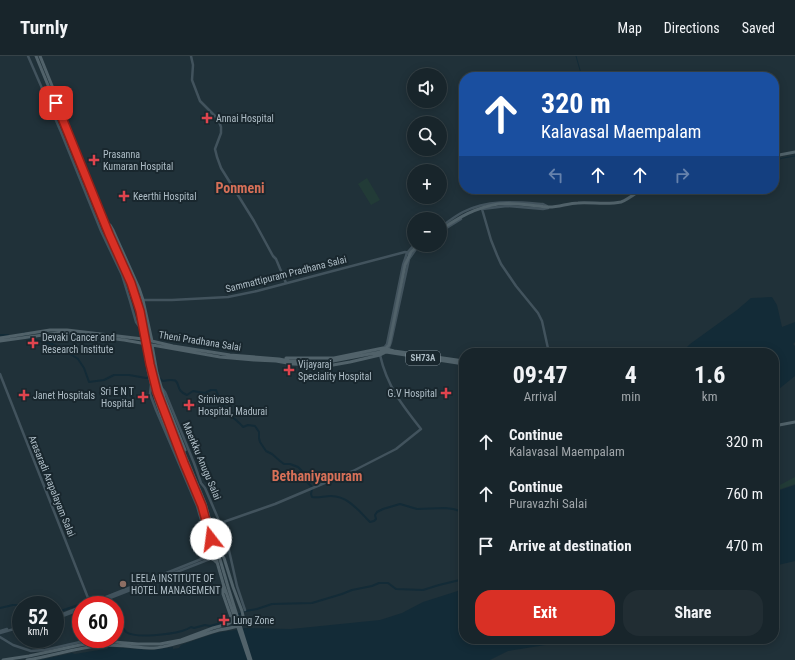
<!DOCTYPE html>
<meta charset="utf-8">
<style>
body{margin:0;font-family:"Roboto Condensed",sans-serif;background:#212d33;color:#f1f3f6;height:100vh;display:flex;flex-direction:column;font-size:15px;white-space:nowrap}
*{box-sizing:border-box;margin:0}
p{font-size:13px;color:#9fa5a9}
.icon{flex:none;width:22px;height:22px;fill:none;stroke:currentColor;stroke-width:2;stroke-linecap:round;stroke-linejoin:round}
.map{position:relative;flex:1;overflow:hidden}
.sheet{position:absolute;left:459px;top:292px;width:320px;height:296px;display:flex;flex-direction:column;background:#18252b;border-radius:16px;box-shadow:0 2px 10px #0003,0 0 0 1px #364247}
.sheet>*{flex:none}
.top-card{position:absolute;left:459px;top:16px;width:320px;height:122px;border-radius:16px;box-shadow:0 2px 10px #0003,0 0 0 1px #364247;background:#1a4fa0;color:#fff;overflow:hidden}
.controls{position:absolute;left:407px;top:12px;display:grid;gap:8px}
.controls a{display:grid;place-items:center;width:40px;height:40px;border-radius:50%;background:#18252b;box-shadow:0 2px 10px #0003,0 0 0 1px #364247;font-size:20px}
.speed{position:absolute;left:12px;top:540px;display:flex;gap:8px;font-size:20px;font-weight:700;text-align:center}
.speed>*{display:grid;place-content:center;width:52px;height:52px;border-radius:50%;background:#18252b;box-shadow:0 2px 10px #0003,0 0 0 1px #364247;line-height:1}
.speed small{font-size:10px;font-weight:400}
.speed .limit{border:6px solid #d22;background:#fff;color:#111}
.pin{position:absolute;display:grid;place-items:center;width:34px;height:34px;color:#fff;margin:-17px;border-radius:8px;box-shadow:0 2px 6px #0006}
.me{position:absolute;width:44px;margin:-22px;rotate:345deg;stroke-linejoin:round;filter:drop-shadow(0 0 3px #0008)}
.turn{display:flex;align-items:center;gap:14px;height:84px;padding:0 16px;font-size:18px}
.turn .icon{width:52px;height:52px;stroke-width:2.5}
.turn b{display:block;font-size:28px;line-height:34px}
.lanes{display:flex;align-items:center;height:38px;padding:0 16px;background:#0003;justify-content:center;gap:20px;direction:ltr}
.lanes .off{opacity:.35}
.eta{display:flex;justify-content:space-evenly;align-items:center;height:68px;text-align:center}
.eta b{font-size:24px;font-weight:700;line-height:28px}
.primary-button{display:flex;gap:8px;margin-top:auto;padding:8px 16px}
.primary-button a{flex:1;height:46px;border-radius:16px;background:#d93025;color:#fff;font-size:16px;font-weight:700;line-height:46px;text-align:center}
.primary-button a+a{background:#212d33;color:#f1f3f6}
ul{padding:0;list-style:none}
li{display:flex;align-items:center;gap:12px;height:52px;padding:0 16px}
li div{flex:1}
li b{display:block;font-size:15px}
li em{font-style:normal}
header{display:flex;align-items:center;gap:24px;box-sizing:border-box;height:56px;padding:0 20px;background:#18252b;border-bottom:1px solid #364247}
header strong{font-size:19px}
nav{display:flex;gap:22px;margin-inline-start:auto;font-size:14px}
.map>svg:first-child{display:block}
.green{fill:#223b37}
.water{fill:#132b37}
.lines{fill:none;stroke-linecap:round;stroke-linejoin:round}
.stream{stroke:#132b37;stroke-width:1}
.canal{stroke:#132b37;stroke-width:2}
.secondary{stroke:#42535d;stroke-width:2.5}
.primary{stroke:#51626a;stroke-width:3}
.route-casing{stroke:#8d1f18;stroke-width:10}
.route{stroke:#d93025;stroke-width:7}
.health-dot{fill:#e0444e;stroke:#19272e;stroke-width:1.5}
.education-dot{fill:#8d6e63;stroke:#19272e;stroke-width:1.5}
.labels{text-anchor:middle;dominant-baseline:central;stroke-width:4;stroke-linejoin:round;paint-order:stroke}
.shield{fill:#19272e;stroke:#819098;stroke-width:1}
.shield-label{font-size:9px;font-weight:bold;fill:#aebdc6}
.poi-label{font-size:10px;fill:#aebdc6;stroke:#19272e;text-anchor:start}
.street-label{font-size:10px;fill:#aebdc6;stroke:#19272e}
.district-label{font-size:14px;font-weight:bold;fill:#d77058;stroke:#19272e}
</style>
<header>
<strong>Turnly</strong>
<nav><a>Map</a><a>Directions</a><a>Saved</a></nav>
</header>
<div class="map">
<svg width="795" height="604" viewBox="0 0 795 604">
<rect width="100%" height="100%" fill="#203139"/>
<path class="green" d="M367,122L380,144L371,149L358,128Z
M795,421V428L778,434L776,431Z"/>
<path class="water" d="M772,241L777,249L782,271L795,266V286L793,288L795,290V320L774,337V297H684L685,293L690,288L737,254L751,242Z
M795,429V505L774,510V436Z
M464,533V583H572L564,586L508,595L490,604H40L72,597L75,598L99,594L107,593L109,591L152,594L173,591V593L179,592L181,589C196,584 212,577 228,575C234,574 238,574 244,572L291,573L380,564L402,557L423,546Z"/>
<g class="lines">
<path class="stream" d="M576,0L582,21
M774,105L783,102L795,100"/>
<path class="canal" d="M24,277L27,282L52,288L72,299L78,303L84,312L89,326L104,324L114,319H129L146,322H149
M0,279H8
M159,322L163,325C186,320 171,333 187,339L193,335L205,337L211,334H216C219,342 223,350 228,357C233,362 239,366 243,371L248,369L255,370L259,376V382L260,386L266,395L272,398L280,405L284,408H290L298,411L304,417L307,426L312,431V433L311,438L312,441C319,442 324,440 331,440C348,440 359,455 370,466L374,465L376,463L375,459L377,456L383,453L400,448L417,453L445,452L453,453L464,456
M0,552L13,549H27
M55,557L84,547L85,549
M236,560L245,555L257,553L272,548L312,547L342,538L352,534L372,530L379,527H388L396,533L423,534L439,529L464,523
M115,568L121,569C122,571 124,574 126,576C136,583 171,578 182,575C185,574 188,573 191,571L194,572L205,569L210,570L225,566L232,562"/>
<path class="secondary" d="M28,0L61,76L101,175L122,219L130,245L136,266L141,273
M191,0L193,9L192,24L200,45L218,63L221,71V77L215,93L217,101L221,112L254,165L273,200L276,203L286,227
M482,153L491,184L497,199L501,208L516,230L538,257L542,265L549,297
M482,153L507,150L543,153L548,152
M440,171C448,166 455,160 463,156C489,143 516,146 543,148L547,150
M440,176L461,163
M143,244H172L228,241L257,235L405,196L410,198
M384,292L387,288L403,209L407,197L414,189
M388,294L391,286L409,203L416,193L421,189
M0,318L90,547
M151,329L150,338L156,354L174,396L197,450L211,499
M161,331L165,336L194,407L201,427L205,432L226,481L237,530L245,554
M212,470L275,448L353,415L396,393L421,373C402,349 387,330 380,299
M86,549L214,498
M92,549L215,501
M55,561L81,551
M55,563L81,553
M0,575L7,573
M0,577L21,571
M0,581L13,589L31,595L45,594L93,583"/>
<path class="primary" d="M36,0L109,178L131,227L140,255L150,308L157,336L184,407L202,450L215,497
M40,0L111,176L134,226L144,260L155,317L160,335L170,363L205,447L219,496
M774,100L795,96
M110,169L113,174L139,232L143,244L152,285H151
M106,173L107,182L122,212L134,245L139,261L143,283L144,284
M440,174C460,161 474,152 498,148C514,146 531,150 547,151C557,152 568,147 578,147C591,146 608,149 621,146C627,144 636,137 642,133
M0,282L50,274H67L143,283L173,290L230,299L279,303L289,305L328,306L380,296L384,294L389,289L405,209L411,196L418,189
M0,285L50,278L59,277L74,278L124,284L220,301L254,304L276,305L293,308L322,309H333L350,306L380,299L386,296L388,294
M144,288C148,326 161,365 180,400
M152,289L157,317L164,341L185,394
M385,295L386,296L464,308
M286,302H334L383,292L394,295L464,305
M774,370L795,366
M207,487L213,493
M219,500L229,534L251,604
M216,501L217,506L223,527L249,604
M211,502L213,503L216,506
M3,604L29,600L80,589L102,585L138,588H160L181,584L213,572L228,568L232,566V564L223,538V527
M27,604C52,600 76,592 102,589C118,588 137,592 154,592C177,590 197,580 219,574C226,573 233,572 240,569C243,568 242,568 244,565L242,555L233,531L224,502L222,499H220"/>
</g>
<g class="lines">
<defs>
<path id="route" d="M56,47L109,178L131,227L140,255L150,308L157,336L184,407L202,450L211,483"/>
</defs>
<use href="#route" class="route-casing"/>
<use href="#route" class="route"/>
</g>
<g class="health-dot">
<path d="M205 56h4v4h4v4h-4v4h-4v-4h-4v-4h4z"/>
<path d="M92 98h4v4h4v4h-4v4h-4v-4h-4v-4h4z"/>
<path d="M122 134h4v4h4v4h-4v4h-4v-4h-4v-4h4z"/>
<path d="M31 281h4v4h4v4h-4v4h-4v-4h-4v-4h4z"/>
<path d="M287 308h4v4h4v4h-4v4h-4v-4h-4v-4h4z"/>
<path d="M444 331h4v4h4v4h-4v4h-4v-4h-4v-4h4z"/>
<path d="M22 333h4v4h4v4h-4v4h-4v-4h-4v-4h4z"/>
<path d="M141 335h4v4h4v4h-4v4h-4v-4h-4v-4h4z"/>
<path d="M187 343h4v4h4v4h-4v4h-4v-4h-4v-4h4z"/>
<path d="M222 558h4v4h4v4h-4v4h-4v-4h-4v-4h4z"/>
</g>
<circle class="education-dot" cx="123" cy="528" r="4"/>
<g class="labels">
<rect class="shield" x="406" y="295" width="34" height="14" rx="3"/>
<g class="shield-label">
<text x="423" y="302">SH73A</text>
</g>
<g class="poi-label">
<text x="216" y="62">Annai Hospital</text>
<text x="103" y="98">Prasanna<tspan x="103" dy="12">Kumaran Hospital</tspan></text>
<text x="133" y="140">Keerthi Hospital</text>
<text x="42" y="281">Devaki Cancer and<tspan x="42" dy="12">Research Institute</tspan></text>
<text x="298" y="308">Vijayaraj<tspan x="298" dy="12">Speciality Hospital</tspan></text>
<text x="134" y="335" text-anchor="end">Sri E N T<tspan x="134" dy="12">Hospital</tspan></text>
<text x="437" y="337" text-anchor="end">G.V Hospital</text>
<text x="33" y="339">Janet Hospitals</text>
<text x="198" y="343">Srinivasa<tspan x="198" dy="12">Hospital, Madurai</tspan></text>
<text x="131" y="522">LEELA INSTITUTE OF<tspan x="131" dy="12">HOTEL MANAGEMENT</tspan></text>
<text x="233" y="564">Lung Zone</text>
</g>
<g class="street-label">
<text transform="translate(286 218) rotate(-14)">Sammattipuram Pradhana Salai</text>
<text transform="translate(200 285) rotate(9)">Theni Pradhana Salai</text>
<text transform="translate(202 405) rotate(67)">Maerkku Anugu Salai</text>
<text transform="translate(52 430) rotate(68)">Arasaradi Arapalayam Salai</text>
</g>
<g class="district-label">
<text x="240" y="132">Ponmeni</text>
<text x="317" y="420">Bethaniyapuram</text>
</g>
</g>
</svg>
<div class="controls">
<a><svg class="icon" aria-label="sound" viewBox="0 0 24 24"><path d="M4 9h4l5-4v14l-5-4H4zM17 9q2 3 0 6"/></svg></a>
<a><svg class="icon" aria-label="search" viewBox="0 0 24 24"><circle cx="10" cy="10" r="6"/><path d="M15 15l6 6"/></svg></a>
<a>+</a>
<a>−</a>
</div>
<div class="speed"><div>52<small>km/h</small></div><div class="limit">60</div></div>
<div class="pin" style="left:56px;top:47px;background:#d93025"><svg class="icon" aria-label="arrive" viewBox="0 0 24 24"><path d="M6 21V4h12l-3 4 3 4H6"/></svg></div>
<svg class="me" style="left:211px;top:483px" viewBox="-20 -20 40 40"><circle r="19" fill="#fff"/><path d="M0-13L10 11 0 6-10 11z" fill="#d93025"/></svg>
<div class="top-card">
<div class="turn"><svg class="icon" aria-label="ahead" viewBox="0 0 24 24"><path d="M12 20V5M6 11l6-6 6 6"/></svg><div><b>320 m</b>Kalavasal Maempalam</div></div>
<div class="lanes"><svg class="icon off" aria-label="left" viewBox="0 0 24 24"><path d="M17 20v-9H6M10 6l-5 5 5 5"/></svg><svg class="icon" aria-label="ahead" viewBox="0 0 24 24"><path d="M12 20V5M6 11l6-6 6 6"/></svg><svg class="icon" aria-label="ahead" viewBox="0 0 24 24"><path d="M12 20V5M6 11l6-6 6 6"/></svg><svg class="icon off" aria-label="right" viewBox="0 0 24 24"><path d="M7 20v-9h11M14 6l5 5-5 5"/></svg></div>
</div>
<section class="sheet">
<div class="eta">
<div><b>09:47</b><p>Arrival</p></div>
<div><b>4</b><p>min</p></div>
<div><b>1.6</b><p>km</p></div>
</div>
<ul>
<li><svg class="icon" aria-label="ahead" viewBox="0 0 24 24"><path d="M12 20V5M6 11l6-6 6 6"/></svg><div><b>Continue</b><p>Kalavasal Maempalam</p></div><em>320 m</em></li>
<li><svg class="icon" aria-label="ahead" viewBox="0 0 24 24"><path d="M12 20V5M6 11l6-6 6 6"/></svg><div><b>Continue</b><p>Puravazhi Salai</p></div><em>760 m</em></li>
<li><svg class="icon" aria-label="arrive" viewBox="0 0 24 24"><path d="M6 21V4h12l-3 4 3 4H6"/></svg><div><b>Arrive at destination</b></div><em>470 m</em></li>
</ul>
<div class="primary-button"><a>Exit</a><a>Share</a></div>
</section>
</div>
